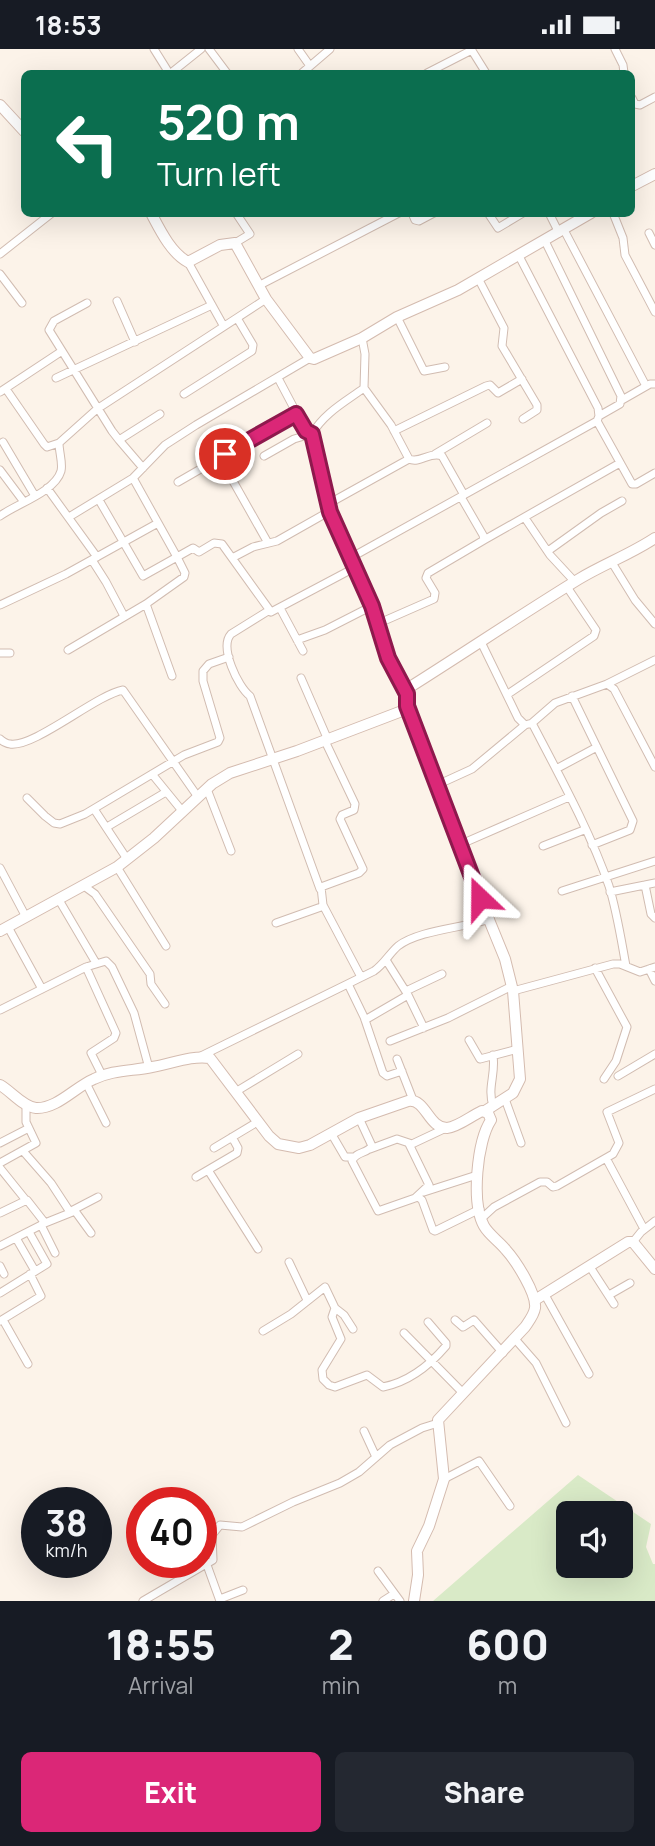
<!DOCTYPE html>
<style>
body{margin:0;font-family:Manrope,sans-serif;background:#242831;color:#f1f3f6;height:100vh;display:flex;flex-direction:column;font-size:26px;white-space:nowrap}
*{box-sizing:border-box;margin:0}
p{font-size:23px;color:#9ea1a6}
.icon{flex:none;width:38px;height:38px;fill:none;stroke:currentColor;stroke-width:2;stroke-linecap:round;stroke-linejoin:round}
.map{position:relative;height:1552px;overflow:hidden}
.side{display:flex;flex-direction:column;background:#171b24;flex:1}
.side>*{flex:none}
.banner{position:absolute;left:21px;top:21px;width:614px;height:147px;border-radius:10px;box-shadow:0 7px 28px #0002;background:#0b6e4f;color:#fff;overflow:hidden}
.tools{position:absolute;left:556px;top:1452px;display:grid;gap:14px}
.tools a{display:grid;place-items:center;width:77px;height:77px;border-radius:10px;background:#171b24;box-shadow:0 7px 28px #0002;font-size:35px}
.speed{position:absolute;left:21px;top:1438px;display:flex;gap:14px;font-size:35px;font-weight:700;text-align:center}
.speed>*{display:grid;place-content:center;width:91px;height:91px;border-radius:50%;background:#171b24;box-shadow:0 7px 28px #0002;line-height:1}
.speed small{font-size:18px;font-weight:400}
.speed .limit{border:10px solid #d22;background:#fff;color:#111}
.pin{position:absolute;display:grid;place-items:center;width:60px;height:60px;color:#fff;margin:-30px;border:4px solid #fff;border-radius:50%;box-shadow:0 2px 7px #0007}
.me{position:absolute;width:77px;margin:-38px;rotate:337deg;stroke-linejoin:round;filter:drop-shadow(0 0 5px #0008)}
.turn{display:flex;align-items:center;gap:24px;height:147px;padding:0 21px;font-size:32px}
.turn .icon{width:91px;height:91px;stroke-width:2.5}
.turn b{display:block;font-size:49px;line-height:60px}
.eta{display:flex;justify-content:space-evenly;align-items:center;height:119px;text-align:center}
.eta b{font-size:42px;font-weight:800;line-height:49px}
.button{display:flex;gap:14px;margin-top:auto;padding:14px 21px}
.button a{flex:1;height:80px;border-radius:10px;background:#db2777;color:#fff;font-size:28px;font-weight:800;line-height:80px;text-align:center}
.button a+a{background:#242831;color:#f1f3f6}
.status{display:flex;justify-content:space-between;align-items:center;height:49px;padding:0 35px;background:#171b24;direction:ltr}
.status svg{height:19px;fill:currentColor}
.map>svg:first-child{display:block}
.green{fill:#d9eac7;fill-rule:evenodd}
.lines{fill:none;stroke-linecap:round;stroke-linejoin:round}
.street-casing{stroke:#d1bcb1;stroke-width:9}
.secondary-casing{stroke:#d4bbaf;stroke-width:12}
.street{stroke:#fff;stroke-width:7}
.secondary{stroke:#fff;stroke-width:10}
.route-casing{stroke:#8e194d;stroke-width:18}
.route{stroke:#db2777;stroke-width:12}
</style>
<div class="status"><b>18:53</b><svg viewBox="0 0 49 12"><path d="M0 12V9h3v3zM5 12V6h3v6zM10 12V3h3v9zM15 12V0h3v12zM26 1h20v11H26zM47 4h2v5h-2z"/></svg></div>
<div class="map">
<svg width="655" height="1552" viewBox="0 0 655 1552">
<rect width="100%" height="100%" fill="#fcf3e9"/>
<path class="green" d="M578,1426L651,1475L646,1498L653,1515H655V1552H433ZM569,1465H621V1517H569Z"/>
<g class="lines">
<defs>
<path id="street" d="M154,0L169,24
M209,0L227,24
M298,0L310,17
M471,0L486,24
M615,0L623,16L624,24
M171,24L201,0
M302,24L330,0
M427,24L472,1
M632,49L635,55L640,56L655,48
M412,164L415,171L419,172L434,164
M488,164L498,179L523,164
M549,164L559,184
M613,164L623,189L625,206L655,263
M564,181L646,337
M649,184L655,196
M545,192L621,347L620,355L599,367
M235,194L250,185L236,164
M0,205L52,164
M188,213L223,276
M0,225L22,254
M478,229L504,279L502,297L537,356V361L523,370
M260,236L399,164
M117,252L135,293
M87,254L54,272L49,281L112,382L119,391L160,365
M397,268L424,322L445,318
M362,289L365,305L364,339C345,353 324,364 312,385L330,462L372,557L388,609L406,645
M56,329L212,256
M278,329L306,382L312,385
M364,339L391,376L409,410C420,415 430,402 442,407L464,446
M6,340L44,395L47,398L59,394
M0,343L62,302
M184,345L252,302L253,296L237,269
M622,351L650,335H655
M597,372L632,435H636L655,424
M394,382L486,337L490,336L498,344L522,330
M119,391L143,419
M3,393L35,447
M435,405L487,374
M264,407L294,390L311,385
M0,421L24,453
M229,425L268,494
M178,433L296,365
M47,439L97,508
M99,451L143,527L177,508L133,429
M328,455L409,410
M0,467C16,455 55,443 61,422C63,414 59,403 59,394L97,360L266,250
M69,468L133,429L165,396L196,376L310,309
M525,469L550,506L575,533
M484,491L620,414
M548,502L601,464L622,452
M352,508L597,372L599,367L598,359L519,207
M232,509L253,498L277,492L330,462
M92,511L106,533L124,567
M611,512L635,551L655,575
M146,555L172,627
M0,556L66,525L158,474
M280,559L303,602
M268,562L231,585C219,598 238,638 250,647L320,840
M377,575L434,550L435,544L426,529L428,524L484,491L483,486L461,448
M297,591L325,581L372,557
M481,593L518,669L525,676L532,674C558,724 591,784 609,837C617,863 621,890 626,917
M68,601L146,555L184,528L185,524L177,508L193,499L199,503L214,494L222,495L271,563L356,518
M0,604H10
M301,629L328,691
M607,635L655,611
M508,645L594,587L596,581L567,538
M572,647L633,772L630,781L592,796
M532,674L555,654L607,635L614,640L655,718
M0,690C2,692 7,695 10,695C34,699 96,646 123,641L198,748
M556,720L597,698
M152,725L183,763
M437,736L472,720L525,676
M207,740L231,802
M27,749L45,767L54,774L60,775L85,765L184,706L218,693L220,689L203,632V622L209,615L229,608
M94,760L127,810
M107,778L166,743
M459,796L569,748
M543,797L584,781
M117,818L166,897
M0,819L26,868
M645,836L651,865L655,869
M84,837L95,845L150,925L151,935L165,955
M562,842L655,812
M610,843L655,834
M59,851L96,914
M323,856L361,928
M276,874L321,858L323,856L321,838L359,824L363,820L340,770L342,766L354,761L355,755L325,692
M8,878L42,940
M386,911L408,946L424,979
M86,918L116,984L114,989L91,1004L102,1026
M595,919L627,978L616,1012L604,1030
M649,920L655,932
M348,935L364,968L383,1024L387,1027L402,1022
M406,942L442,925
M513,942L613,915H620L640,923L655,918
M0,961L86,918L106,912L112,918L134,964L149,1019
M365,971L408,946
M469,991L480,1010L518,1000
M390,992L448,969L512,937
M493,1006C496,1026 487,1038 493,1057
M201,1007L374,922C384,915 389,905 398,897C419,881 463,879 490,870
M397,1010L413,1051
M618,1027L655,1005
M86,1034L106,1074
M237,1042L298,1005
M505,1050L521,1094
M359,1069L372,1097C367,1105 356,1102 352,1112L378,1162L418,1148L422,1151L433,1181L435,1182L480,1160
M331,1084L345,1108H354
M0,1094L29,1079
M409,1095L429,1136L415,1149
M214,1099L259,1072
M370,1100L397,1090L412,1095L446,1079
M23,1102L51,1134L70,1163
M606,1109L644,1180
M0,1114L36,1094L26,1073V1056
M0,1119L25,1150
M208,1121L258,1200
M196,1128L237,1104L238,1099L232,1088
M424,1143L477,1126
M73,1161L98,1148
M0,1164L27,1151L45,1174L75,1162L91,1184
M481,1170L494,1158L540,1133H547L553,1138L557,1137L613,1105L619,1094L607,1063L655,1040
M41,1176L55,1204
M16,1189L35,1222
M633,1193L641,1183L655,1172
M0,1197L45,1174
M289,1213L307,1251
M0,1217L4,1225
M590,1218L614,1255
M0,1244L47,1215L29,1183
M545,1246L589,1325
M609,1246L630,1234
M335,1259L344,1266L353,1280
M3,1271L28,1315
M455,1271L463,1278L474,1271L503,1304
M0,1272L41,1247L30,1225
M263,1282L291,1265L325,1238L335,1259L332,1268L341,1290L322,1321L323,1330L329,1336L335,1338L367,1326L383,1338C408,1333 429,1317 446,1297V1294L428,1273
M404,1284L463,1344
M515,1290L536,1314L566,1374
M364,1382L376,1408
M444,1430L479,1412L510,1457
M207,1516L220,1552
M378,1522L400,1552
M220,1550L243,1541
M143,1552L213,1511L212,1486L220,1476L242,1478L293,1453L340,1434L359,1423L390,1396L422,1379L438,1374
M383,1552L394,1545"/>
<path id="secondary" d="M0,56L24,82
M632,137L655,125
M151,164C160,181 171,204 188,213L220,196L235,194L266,250L310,309L314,310L362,289L397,268L458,241L591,164
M406,657L467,817L505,910L513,942L520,1030L513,1044L485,1062
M0,882L117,818L154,789L212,735L230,724L297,702L402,662L406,657V645L410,638C467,602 522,565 579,530C604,515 631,505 655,489
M0,1036C11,1042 23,1058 36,1059C57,1060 75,1038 94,1030C112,1021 132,1022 152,1018C171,1015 191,1006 210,1009L269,1087L278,1095L299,1099L310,1096L359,1069L408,1052C426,1049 428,1079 447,1079C458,1078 471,1067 482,1062L488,1064L491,1071C477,1092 471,1154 484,1177C489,1186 500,1193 506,1201C516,1212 537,1245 535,1259C534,1266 529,1272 525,1278L438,1371L444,1430L429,1477L417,1502L418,1526L414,1552
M535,1251L628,1193H633L655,1220"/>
</defs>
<use href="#street" class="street-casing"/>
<use href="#secondary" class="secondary-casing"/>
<use href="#street" class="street"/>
<use href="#secondary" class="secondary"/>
</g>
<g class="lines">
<defs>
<path id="route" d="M225,405L296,365L306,382L312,385L330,463L372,557L388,609L407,645V657L480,849"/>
</defs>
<use href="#route" class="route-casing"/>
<use href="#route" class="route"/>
</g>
</svg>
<div class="tools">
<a><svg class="icon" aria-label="sound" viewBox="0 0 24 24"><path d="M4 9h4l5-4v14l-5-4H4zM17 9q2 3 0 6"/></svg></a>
</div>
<div class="speed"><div>38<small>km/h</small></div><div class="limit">40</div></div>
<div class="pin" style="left:225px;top:405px;background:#d93025"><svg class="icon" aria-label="arrive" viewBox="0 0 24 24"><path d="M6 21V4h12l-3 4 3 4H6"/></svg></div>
<svg class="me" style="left:480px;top:849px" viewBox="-20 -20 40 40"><path d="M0-17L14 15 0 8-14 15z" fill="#db2777" stroke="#fff" stroke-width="4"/></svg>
<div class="banner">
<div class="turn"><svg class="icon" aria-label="left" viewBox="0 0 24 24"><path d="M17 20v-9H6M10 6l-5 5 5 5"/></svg><div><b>520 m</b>Turn left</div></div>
</div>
</div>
<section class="side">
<div class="eta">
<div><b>18:55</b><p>Arrival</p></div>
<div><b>2</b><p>min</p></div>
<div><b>600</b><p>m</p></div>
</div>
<div class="button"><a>Exit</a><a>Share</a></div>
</section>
